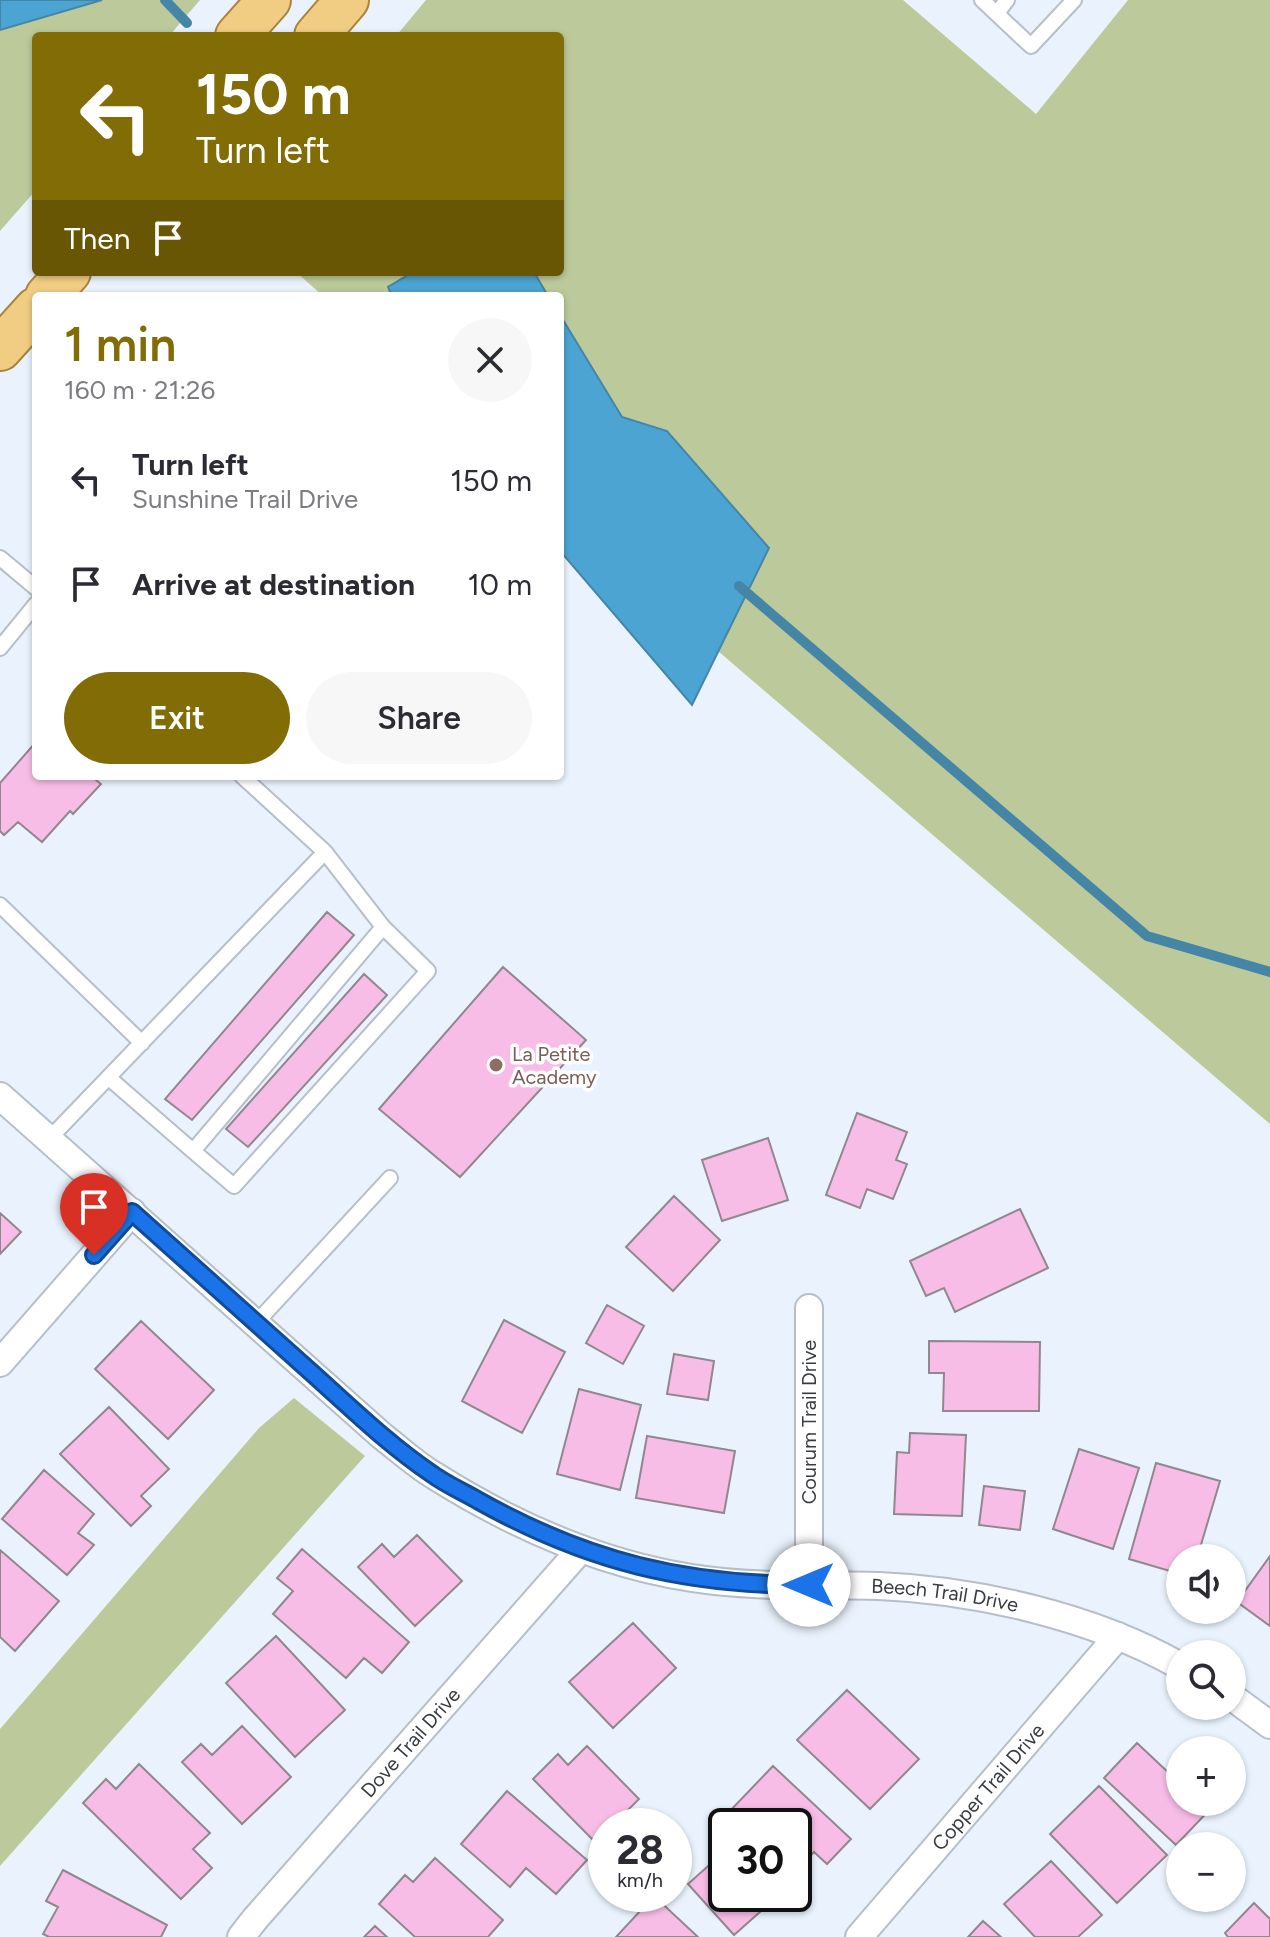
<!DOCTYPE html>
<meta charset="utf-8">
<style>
body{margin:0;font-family:Figtree,sans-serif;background:#f7f7f7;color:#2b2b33;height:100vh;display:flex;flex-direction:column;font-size:30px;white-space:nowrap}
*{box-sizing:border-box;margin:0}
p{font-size:26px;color:#7c7c81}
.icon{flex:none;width:44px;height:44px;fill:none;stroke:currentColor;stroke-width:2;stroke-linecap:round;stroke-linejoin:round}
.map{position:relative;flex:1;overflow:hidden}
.details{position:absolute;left:32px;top:292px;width:532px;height:488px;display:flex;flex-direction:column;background:#fff;border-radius:8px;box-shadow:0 2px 6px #0004}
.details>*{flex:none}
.banner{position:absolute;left:32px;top:32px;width:532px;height:244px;border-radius:8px;box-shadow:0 2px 6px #0004;background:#826c06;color:#fff;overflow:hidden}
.fabs{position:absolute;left:1166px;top:1544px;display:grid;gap:16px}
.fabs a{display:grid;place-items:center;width:80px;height:80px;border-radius:50%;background:#fff;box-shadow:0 2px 6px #0004;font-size:40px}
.speed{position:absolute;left:588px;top:1808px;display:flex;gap:16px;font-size:40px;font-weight:700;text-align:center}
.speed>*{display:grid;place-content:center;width:104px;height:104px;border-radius:50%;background:#fff;box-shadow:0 2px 6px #0004;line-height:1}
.speed small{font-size:20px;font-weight:400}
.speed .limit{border:4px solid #111;border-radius:12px;background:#fff;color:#111}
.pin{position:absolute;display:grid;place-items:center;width:68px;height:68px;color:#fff;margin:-82px -34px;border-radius:50% 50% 50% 0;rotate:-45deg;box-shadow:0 0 8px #0007}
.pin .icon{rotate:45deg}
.me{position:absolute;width:88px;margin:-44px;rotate:270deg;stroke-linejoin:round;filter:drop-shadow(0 0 6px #0008)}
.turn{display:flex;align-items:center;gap:28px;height:168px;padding:0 32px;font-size:36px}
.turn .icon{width:104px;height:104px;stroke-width:2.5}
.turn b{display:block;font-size:56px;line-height:68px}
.then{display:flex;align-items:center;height:76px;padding:0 32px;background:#0003;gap:16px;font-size:30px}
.round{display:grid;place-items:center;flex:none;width:84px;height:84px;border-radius:42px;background:#f7f7f7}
.overview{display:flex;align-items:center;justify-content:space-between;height:136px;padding:0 32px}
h1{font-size:48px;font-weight:600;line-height:60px;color:#826c06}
.cta{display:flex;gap:16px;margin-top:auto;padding:16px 32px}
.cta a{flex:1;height:92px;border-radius:48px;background:#826c06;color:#fff;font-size:32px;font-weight:600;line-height:92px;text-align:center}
.cta a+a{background:#f7f7f7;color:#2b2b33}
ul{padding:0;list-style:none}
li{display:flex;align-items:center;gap:24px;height:104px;padding:0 32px}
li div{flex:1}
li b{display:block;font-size:30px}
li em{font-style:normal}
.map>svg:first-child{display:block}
.green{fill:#bcca9b}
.water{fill:#4ba4d1;stroke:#4585a6;stroke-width:2}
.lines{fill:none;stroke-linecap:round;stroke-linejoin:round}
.stream{stroke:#4585a6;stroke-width:10}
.building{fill:#f8bde7;stroke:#91878e;stroke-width:2}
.lane-casing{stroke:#b6bec8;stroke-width:18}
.street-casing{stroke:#b6bec8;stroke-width:30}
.primary-casing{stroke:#aa8437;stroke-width:46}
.lane{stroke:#fff;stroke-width:14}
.street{stroke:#fff;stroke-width:26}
.primary{stroke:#f1cd84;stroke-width:42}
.route-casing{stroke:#114b97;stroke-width:20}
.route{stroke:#1a73e8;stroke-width:14}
.education-dot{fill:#8d6e63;stroke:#fff;stroke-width:3}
.labels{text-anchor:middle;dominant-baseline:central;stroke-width:7;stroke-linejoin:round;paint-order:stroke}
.education-label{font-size:20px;fill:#785e54;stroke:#fff;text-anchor:start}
.street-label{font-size:20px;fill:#383c40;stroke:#fff}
</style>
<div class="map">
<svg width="1270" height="1937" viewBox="0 0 1270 1937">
<rect width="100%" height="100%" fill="#eaf3fd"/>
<path class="green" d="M0,0H200L169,36H36V190L0,231Z
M426,0H903L1036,114L1128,0H1270V1124L718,651L560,509V296H323L296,272H560V36H396Z
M294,1398L365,1456L0,1866V1729L259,1428Z"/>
<path class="water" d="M0,0H102L0,30Z
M413,272H534L548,296H392L388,287Z
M560,315L622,417L667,431L769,548L692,705L560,551Z"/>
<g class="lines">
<path class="stream" d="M165,0L187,23
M739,586L1147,936L1270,972"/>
</g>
<path class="building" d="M36,742V776H100L96,780L101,784L73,814L70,811L42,842L18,822L4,835L0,831V783Z
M327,912L354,935L192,1120L165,1099Z
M503,967L586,1040L460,1177L379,1109Z
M364,974L387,995L248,1147L226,1129Z
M857,1113L907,1132L896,1160L907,1164L893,1199L867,1189L860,1208L826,1195Z
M768,1138L788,1200L722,1221L702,1160Z
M674,1196L720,1240L673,1291L626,1247Z
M1020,1209L1048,1268L955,1312L944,1288L926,1296L910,1261Z
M0,1213L21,1232L0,1254Z
M607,1305L644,1326L623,1364L586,1343Z
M504,1320L565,1352L522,1433L462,1401Z
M141,1321L214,1390L168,1439L95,1369Z
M929,1341L1040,1342L1039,1411H943L944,1373H929Z
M674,1354L714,1361L708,1400L667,1394Z
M579,1389L641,1405L620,1490L557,1474Z
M109,1407L169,1469L141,1496L151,1506L131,1526L60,1454Z
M910,1433L966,1435L962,1516L894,1514L897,1452L909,1453Z
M647,1436L735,1451L724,1513L636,1498Z
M1079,1449L1139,1468L1113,1549L1053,1529Z
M1156,1463L1220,1481L1197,1558H1180V1574L1129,1559Z
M44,1470L94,1514L78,1533L94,1545L67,1575L2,1519Z
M984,1486L1025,1491L1020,1530L979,1525Z
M417,1535L462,1581L415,1626L358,1567L382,1544L394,1557Z
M302,1549L409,1642L382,1673L364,1658L346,1678L273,1614L293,1591L277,1578Z
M0,1550L59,1601L15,1651L0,1637Z
M1270,1556V1626L1237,1602Z
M633,1623L676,1668L613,1728L569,1682Z
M276,1636L345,1710L295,1757L226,1683Z
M847,1690L919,1759L870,1809L797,1740Z
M242,1726L291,1777L242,1824L182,1762L201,1744L212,1755Z
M1137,1743L1170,1774L1180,1764V1802H1217L1176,1845L1104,1778Z
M587,1746L639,1799L612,1826H606V1831L595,1842L533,1779L558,1754L568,1765Z
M139,1764L210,1833L193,1849L212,1868L181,1899L83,1803L106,1779L116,1789Z
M773,1766L851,1839L827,1864L814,1852L794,1873V1826H740L727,1814Z
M1099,1786L1167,1855L1117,1903L1050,1834Z
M507,1791L587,1860L556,1894L526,1868L510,1887L461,1844Z
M726,1850V1894H776L778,1896L734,1935L688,1884Z
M435,1858L503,1920L488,1937H415L379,1904L405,1875L413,1882Z
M1051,1861L1102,1915L1078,1937H1035L1004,1904Z
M63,1870L167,1925L161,1937H49L43,1934L58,1907L46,1901Z
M654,1896L698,1937H616Z
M1254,1903L1270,1919V1937H1228L1225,1933Z
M983,1921L1001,1937H968Z
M375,1926L387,1937H364Z"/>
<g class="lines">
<defs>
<path id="lane" d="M982,0L1031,46L1074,0
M997,13L1007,0
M0,558L36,588
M0,648L36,604
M0,905L142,1043
M109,1078L193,1151L383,927L325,852
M49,1139L325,852L242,776
M193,1151L234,1186L428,971L383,927
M256,1323L390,1178"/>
<g id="street">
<path id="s1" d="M0,1096L382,1436C399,1449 416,1465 435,1476C513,1525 601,1564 692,1578C754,1588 816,1584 879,1586C977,1590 1094,1617 1180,1666"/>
<path d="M809,1308V1585"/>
<path d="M0,1363L132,1212"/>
<path d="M1232,1697L1270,1725"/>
<path id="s2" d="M241,1937L255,1919L581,1549"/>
<path id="s3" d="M859,1937L1118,1636"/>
</g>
<path id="primary" d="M237,36L269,0
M316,36L347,0
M47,296L69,272
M0,349L36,309"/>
</defs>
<use href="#lane" class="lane-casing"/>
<use href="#street" class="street-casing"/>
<use href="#primary" class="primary-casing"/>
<use href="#lane" class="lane"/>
<use href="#street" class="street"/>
<use href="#primary" class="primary"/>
</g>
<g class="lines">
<defs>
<path id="route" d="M94,1255L132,1212C192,1265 252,1319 312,1373C351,1408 389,1445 432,1474C447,1485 464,1492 479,1501C588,1562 685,1585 809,1585"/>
</defs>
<use href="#route" class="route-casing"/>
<use href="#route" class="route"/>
</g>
<circle class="education-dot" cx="496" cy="1065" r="8"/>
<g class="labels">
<g class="education-label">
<text x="512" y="1054">La Petite<tspan x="512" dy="23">Academy</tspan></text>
</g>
<g class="street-label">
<text transform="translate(809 1422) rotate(-90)">Courum Trail Drive</text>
<text stroke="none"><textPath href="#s1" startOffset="1110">Beech Trail Drive</textPath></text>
<text stroke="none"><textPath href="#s2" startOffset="258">Dove Trail Drive</textPath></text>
<text stroke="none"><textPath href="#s3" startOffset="198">Copper Trail Drive</textPath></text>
</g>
</g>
</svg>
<div class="fabs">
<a><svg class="icon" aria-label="sound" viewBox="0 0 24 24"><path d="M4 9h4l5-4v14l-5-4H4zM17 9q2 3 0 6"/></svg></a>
<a><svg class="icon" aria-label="search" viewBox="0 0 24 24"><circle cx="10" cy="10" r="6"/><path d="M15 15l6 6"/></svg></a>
<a>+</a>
<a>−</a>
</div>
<div class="speed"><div>28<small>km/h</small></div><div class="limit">30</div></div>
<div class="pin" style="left:94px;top:1255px;background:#d93025"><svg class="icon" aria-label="arrive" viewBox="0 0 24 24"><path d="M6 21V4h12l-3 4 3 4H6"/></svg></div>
<svg class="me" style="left:809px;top:1585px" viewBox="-20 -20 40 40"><circle r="19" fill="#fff"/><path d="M0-13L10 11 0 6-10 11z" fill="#1a73e8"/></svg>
<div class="banner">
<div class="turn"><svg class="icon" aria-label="left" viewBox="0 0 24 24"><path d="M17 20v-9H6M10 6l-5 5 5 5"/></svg><div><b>150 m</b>Turn left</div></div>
<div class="then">Then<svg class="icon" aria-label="arrive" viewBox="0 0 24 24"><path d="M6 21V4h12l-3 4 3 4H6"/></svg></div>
</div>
<section class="details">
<div class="overview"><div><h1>1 min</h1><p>160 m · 21:26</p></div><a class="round"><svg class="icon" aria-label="close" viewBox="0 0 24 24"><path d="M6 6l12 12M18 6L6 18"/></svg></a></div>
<ul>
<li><svg class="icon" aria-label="left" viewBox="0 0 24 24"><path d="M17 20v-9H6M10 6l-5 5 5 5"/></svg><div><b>Turn left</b><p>Sunshine Trail Drive</p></div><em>150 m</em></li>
<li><svg class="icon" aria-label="arrive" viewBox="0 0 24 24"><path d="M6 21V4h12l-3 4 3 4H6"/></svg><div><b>Arrive at destination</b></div><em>10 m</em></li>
</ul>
<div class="cta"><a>Exit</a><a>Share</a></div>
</section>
</div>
